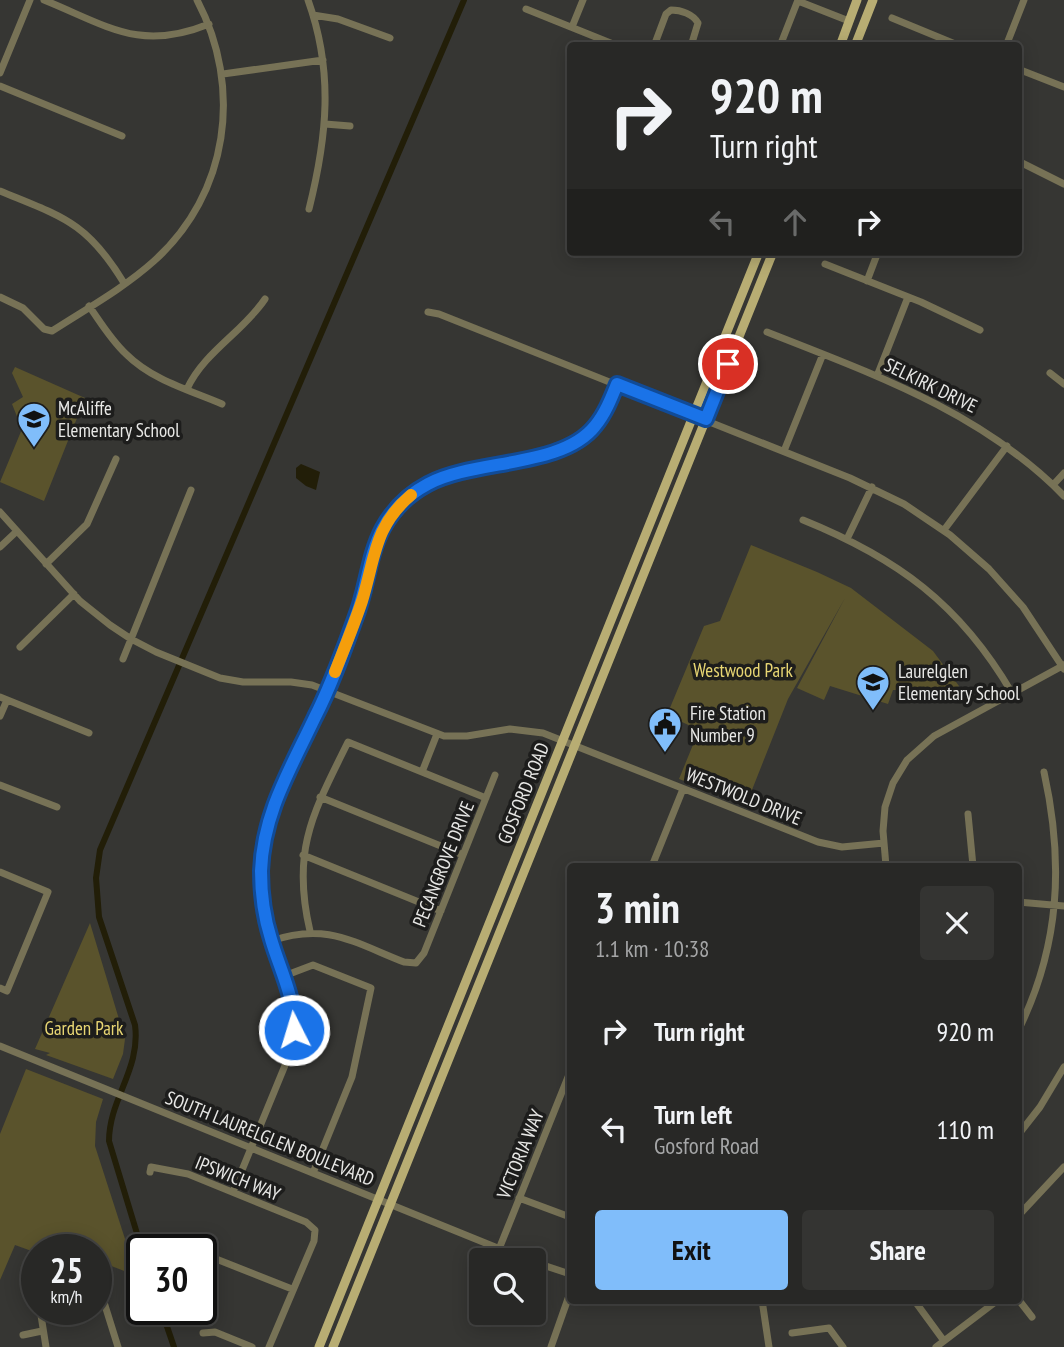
<!DOCTYPE html>
<meta charset="utf-8">
<style>
body{margin:0;font-family:"PT Sans Narrow",sans-serif;background:#343432;color:#f1f3f6;height:100vh;display:flex;flex-direction:column;font-size:26px;white-space:nowrap}
*{box-sizing:border-box;margin:0}
p{font-size:23px;color:#a5a6a7}
.icon{flex:none;width:38px;height:38px;fill:none;stroke:currentColor;stroke-width:2;stroke-linecap:round;stroke-linejoin:round}
.map{position:relative;flex:1;overflow:hidden}
.side{position:absolute;left:567px;top:863px;width:455px;height:441px;display:flex;flex-direction:column;background:#282826;border-radius:7px;box-shadow:0 4px 18px #0003,0 0 0 2px #444443}
.side>*{flex:none}
.guide{position:absolute;left:567px;top:42px;width:455px;height:214px;border-radius:7px;box-shadow:0 4px 18px #0003,0 0 0 2px #444443;background:#282826;color:#f1f3f6;overflow:hidden}
.controls{position:absolute;left:469px;top:1248px;display:grid;gap:14px}
.controls a{display:grid;place-items:center;width:77px;height:77px;border-radius:7px;background:#282826;box-shadow:0 4px 18px #0003,0 0 0 2px #444443;font-size:35px}
.speed{position:absolute;left:21px;top:1234px;display:flex;gap:14px;font-size:35px;font-weight:700;text-align:center}
.speed>*{display:grid;place-content:center;width:91px;height:91px;border-radius:50%;background:#282826;box-shadow:0 4px 18px #0003,0 0 0 2px #444443;line-height:1}
.speed small{font-size:18px;font-weight:400}
.speed .limit{border:4px solid #111;border-radius:10px;background:#fff;color:#111}
.pin{position:absolute;display:grid;place-items:center;width:60px;height:60px;color:#fff;margin:-30px;border:4px solid #fff;border-radius:50%;box-shadow:0 2px 7px #0007}
.me{position:absolute;width:77px;margin:-38px;rotate:355deg;stroke-linejoin:round;filter:drop-shadow(0 0 5px #0008)}
.turn{display:flex;align-items:center;gap:24px;height:147px;padding:0 28px;font-size:32px}
.turn .icon{width:91px;height:91px;stroke-width:2.5}
.turn b{display:block;font-size:49px;line-height:60px}
.lanes{display:flex;align-items:center;height:66px;padding:0 28px;background:#0003;justify-content:center;gap:35px;direction:ltr}
.lanes .off{opacity:.35}
.round{display:grid;place-items:center;flex:none;width:74px;height:74px;border-radius:7px;background:#343432}
.head{display:flex;align-items:center;justify-content:space-between;height:119px;padding:0 28px}
h1{font-size:42px;font-weight:800;line-height:52px}
.action{display:flex;gap:14px;margin-top:auto;padding:14px 28px}
.action a{flex:1;height:80px;border-radius:7px;background:#80bdfa;color:#111;font-size:28px;font-weight:800;line-height:80px;text-align:center}
.action a+a{background:#343432;color:#f1f3f6}
ul{padding:0;list-style:none}
li{display:flex;align-items:center;gap:21px;height:98px;padding:0 28px}
li div{flex:1}
li b{display:block;font-size:26px}
li em{font-style:normal}
.map>svg:first-child{display:block}
.green{fill:#5a532c}
.water{fill:#221e08}
.lines{fill:none;stroke-linecap:round;stroke-linejoin:round}
.canal{stroke:#221e08;stroke-width:6}
.minor{stroke:#777256;stroke-width:7}
.major{stroke:#b8ad73;stroke-width:9}
.route-casing{stroke:#114b97;stroke-width:18}
.route{stroke:#1a73e8;stroke-width:12}
.slow{stroke:#f59e0b;stroke-width:12}
.labels{text-anchor:middle;dominant-baseline:central;stroke-width:7;stroke-linejoin:round;paint-order:stroke}
.street-label{font-size:19px;fill:#e8e8e6;stroke:#1d1d1c}
.poi-label{font-size:19px;fill:#e8e8e6;stroke:#1d1d1c;text-anchor:start}
.park-label{font-size:19px;fill:#e8d673;stroke:#1d1d1c}
</style>
<div class="map">
<svg width="1064" height="1347" viewBox="0 0 1064 1347">
<rect width="100%" height="100%" fill="#363633"/>
<path class="green" d="M15,367L85,398L44,501L0,482L22,429L12,404L23,397L12,373Z
M751,545L817,572L851,588L933,651L959,686L932,699L925,689L907,699L899,690H893L888,704L830,686L824,700L797,688L845,598L788,699L746,805L679,779L699,730L667,715L704,626L720,621Z
M90,923L125,1039L123,1054L113,1079L46,1055L50,1053L35,1049Z
M26,1069L103,1099L96,1122L95,1146L137,1276L96,1260V1250L70,1249L64,1247L61,1249L54,1246L37,1250V1253L15,1245L0,1280V1134Z"/>
<path class="water" d="M301,464L320,472L316,490L306,486L296,478V468Z"/>
<g class="lines">
<path class="canal" d="M142,1250L109,1141C109,1099 141,1069 135,1025L99,917L96,878L100,850L464,0
M161,1309L174,1347"/>
<path class="minor" d="M44,0C108,26 140,52 209,24
M308,0C334,72 327,137 309,209
M798,1L849,21
M526,9L618,46
M313,15L338,19L390,38
M892,18L960,46
M572,27L583,0
M654,46L666,14L671,10C681,10 693,14 698,23L691,46
M780,46L798,0
M1006,46L1024,0
M1018,69L1064,87
M0,73L30,0
M223,74L323,60
M0,86L122,136
M325,124L350,126
M1018,161L1064,184
M0,191C63,217 87,222 124,283
M825,264L921,302L980,330
M867,281L878,252
M0,297L23,308L44,329L52,331C86,309 124,288 154,261C229,194 243,87 197,0
M89,306C101,323 111,340 126,354C152,380 189,390 222,404
M428,312L439,314L850,478L904,504L950,535L989,569L1023,607L1064,669
M767,332C873,374 982,412 1064,496
M1050,373L1064,384
M877,376L908,297
M187,389C204,352 243,332 265,299
M784,451L823,354
M1053,485L1064,473
M0,512L80,601L110,625L131,639L156,652L220,678L243,682H291L312,685L444,736H467L510,729L543,733L818,842L842,847L884,843
M803,520C897,558 960,604 1012,693
M944,530L1007,446
M847,539L872,487
M0,547L17,531
M46,564L87,524L116,459
M20,647L74,594
M123,659L191,490
M0,697L89,733
M0,716L7,700
M422,772L437,734
M0,785L57,807
M320,797L463,855
M968,814L973,866
M303,855L441,911
M652,866L683,789
M886,866L883,831L885,807L893,783L907,760L934,736L1064,665
M0,872L48,892L7,991L0,988
M1018,902L1064,906
M310,931C291,850 313,813 348,742L486,798
M271,941C326,922 353,942 404,962L416,963L424,953L495,775
M284,976L313,965L371,988L352,1077L313,1173
M1018,1031C1060,946 1064,863 1044,772
M0,1046L527,1260
M1018,1135L1040,1107L1064,1067
M150,1172L151,1167L188,1174L306,1222L315,1230L314,1241L269,1347
M233,1192L286,1063L294,1030L289,991L271,941L264,911L261,873L265,835L281,785L316,715L358,614L374,551L383,528L408,497L439,479L555,452L576,443L594,428L601,418L617,384
M519,1198L570,1217
M1018,1216L1064,1167
M176,1248L187,1247L193,1250
M499,1249L570,1072
M201,1253L292,1289
M534,1262L570,1274
M96,1299H103L118,1347
M1018,1299L1032,1317
M762,1300L769,1347
M914,1300L944,1341
M40,1309L46,1347
M203,1333L215,1332L252,1347
M792,1333L829,1328L843,1347
M23,1335L42,1331
M551,1347L570,1293
M936,1347L998,1300"/>
<path class="major" d="M840,46L857,0
M855,46L873,0
M319,1347L759,252
M333,1347L773,252"/>
</g>
<g class="lines">
<defs>
<path id="route" d="M294,1030C295,997 280,970 271,939C264,917 261,894 261,871C263,813 291,768 315,717C331,686 343,652 355,619C367,590 368,556 383,528C393,510 409,494 428,484C474,459 562,468 595,426C605,414 611,399 617,384L706,419L728,364"/>
</defs>
<use href="#route" class="route-casing"/>
<use href="#route" class="route"/>
<path class="slow" d="M335,672C344,649 354,625 362,601C375,559 374,526 411,495"/>
</g>
<defs>
<symbol id="school-pin" viewBox="-11 -11 22 30"><path d="M0 17L-7.5 6A9.5 9.5 0 1 1 7.5 6Z" fill="#80bdfa" stroke="#1d1d1c"/><path d="M0-5L7-2L0 1L-7-2ZM-4 1L0 2.5L4 1V4Q0 6-4 4Z" fill="#111"/></symbol>
<symbol id="civic-pin" viewBox="-11 -11 22 30"><path d="M0 17L-7.5 6A9.5 9.5 0 1 1 7.5 6Z" fill="#80bdfa" stroke="#1d1d1c"/><path d="M-.6-6.5H3V-4.5H.6V-3L4-1V1h2V6H-6V1h2V-1L-.6-3ZM-1.2 2.5V6h2.4V2.5Z" fill="#111"/></symbol>
</defs>
<g fill-rule="evenodd">
<use href="#school-pin" x="15" y="400" width="38" height="52"/>
<use href="#school-pin" x="854" y="663" width="38" height="52"/>
<use href="#civic-pin" x="646" y="705" width="38" height="52"/>
</g>
<g class="labels">
<g class="street-label">
<text transform="translate(931 385) rotate(26)">SELKIRK DRIVE</text>
<text transform="translate(523 793) rotate(-68)">GOSFORD ROAD</text>
<text transform="translate(744 796) rotate(22)">WESTWOLD DRIVE</text>
<text transform="translate(443 864) rotate(-68)">PECANGROVE DRIVE</text>
<text transform="translate(270 1138) rotate(22)">SOUTH LAURELGLEN BOULEVARD</text>
<text transform="translate(520 1154) rotate(-68)">VICTORIA WAY</text>
<text transform="translate(238 1178) rotate(22)">IPSWICH WAY</text>
</g>
<g class="poi-label">
<text x="58" y="408">McAliffe<tspan x="58" dy="22">Elementary School</tspan></text>
<text x="898" y="671">Laurelglen<tspan x="898" dy="22">Elementary School</tspan></text>
<text x="690" y="713">Fire Station<tspan x="690" dy="22">Number 9</tspan></text>
</g>
<g class="park-label">
<text x="743" y="670">Westwood Park</text>
<text x="84" y="1028">Garden Park</text>
</g>
</g>
</svg>
<div class="controls">
<a><svg class="icon" aria-label="search" viewBox="0 0 24 24"><circle cx="10" cy="10" r="6"/><path d="M15 15l6 6"/></svg></a>
</div>
<div class="speed"><div>25<small>km/h</small></div><div class="limit">30</div></div>
<div class="pin" style="left:728px;top:364px;background:#d93025"><svg class="icon" aria-label="arrive" viewBox="0 0 24 24"><path d="M6 21V4h12l-3 4 3 4H6"/></svg></div>
<svg class="me" style="left:294px;top:1030px" viewBox="-20 -20 40 40"><circle r="17" fill="#1a73e8" stroke="#fff" stroke-width="3"/><path d="M0-11L8 9 0 5-8 9z" fill="#fff"/></svg>
<div class="guide">
<div class="turn"><svg class="icon" aria-label="right" viewBox="0 0 24 24"><path d="M7 20v-9h11M14 6l5 5-5 5"/></svg><div><b>920 m</b>Turn right</div></div>
<div class="lanes"><svg class="icon off" aria-label="left" viewBox="0 0 24 24"><path d="M17 20v-9H6M10 6l-5 5 5 5"/></svg><svg class="icon off" aria-label="ahead" viewBox="0 0 24 24"><path d="M12 20V5M6 11l6-6 6 6"/></svg><svg class="icon" aria-label="right" viewBox="0 0 24 24"><path d="M7 20v-9h11M14 6l5 5-5 5"/></svg></div>
</div>
<section class="side">
<div class="head"><div><h1>3 min</h1><p>1.1 km · 10:38</p></div><a class="round"><svg class="icon" aria-label="close" viewBox="0 0 24 24"><path d="M6 6l12 12M18 6L6 18"/></svg></a></div>
<ul>
<li><svg class="icon" aria-label="right" viewBox="0 0 24 24"><path d="M7 20v-9h11M14 6l5 5-5 5"/></svg><div><b>Turn right</b></div><em>920 m</em></li>
<li><svg class="icon" aria-label="left" viewBox="0 0 24 24"><path d="M17 20v-9H6M10 6l-5 5 5 5"/></svg><div><b>Turn left</b><p>Gosford Road</p></div><em>110 m</em></li>
</ul>
<div class="action"><a>Exit</a><a>Share</a></div>
</section>
</div>
